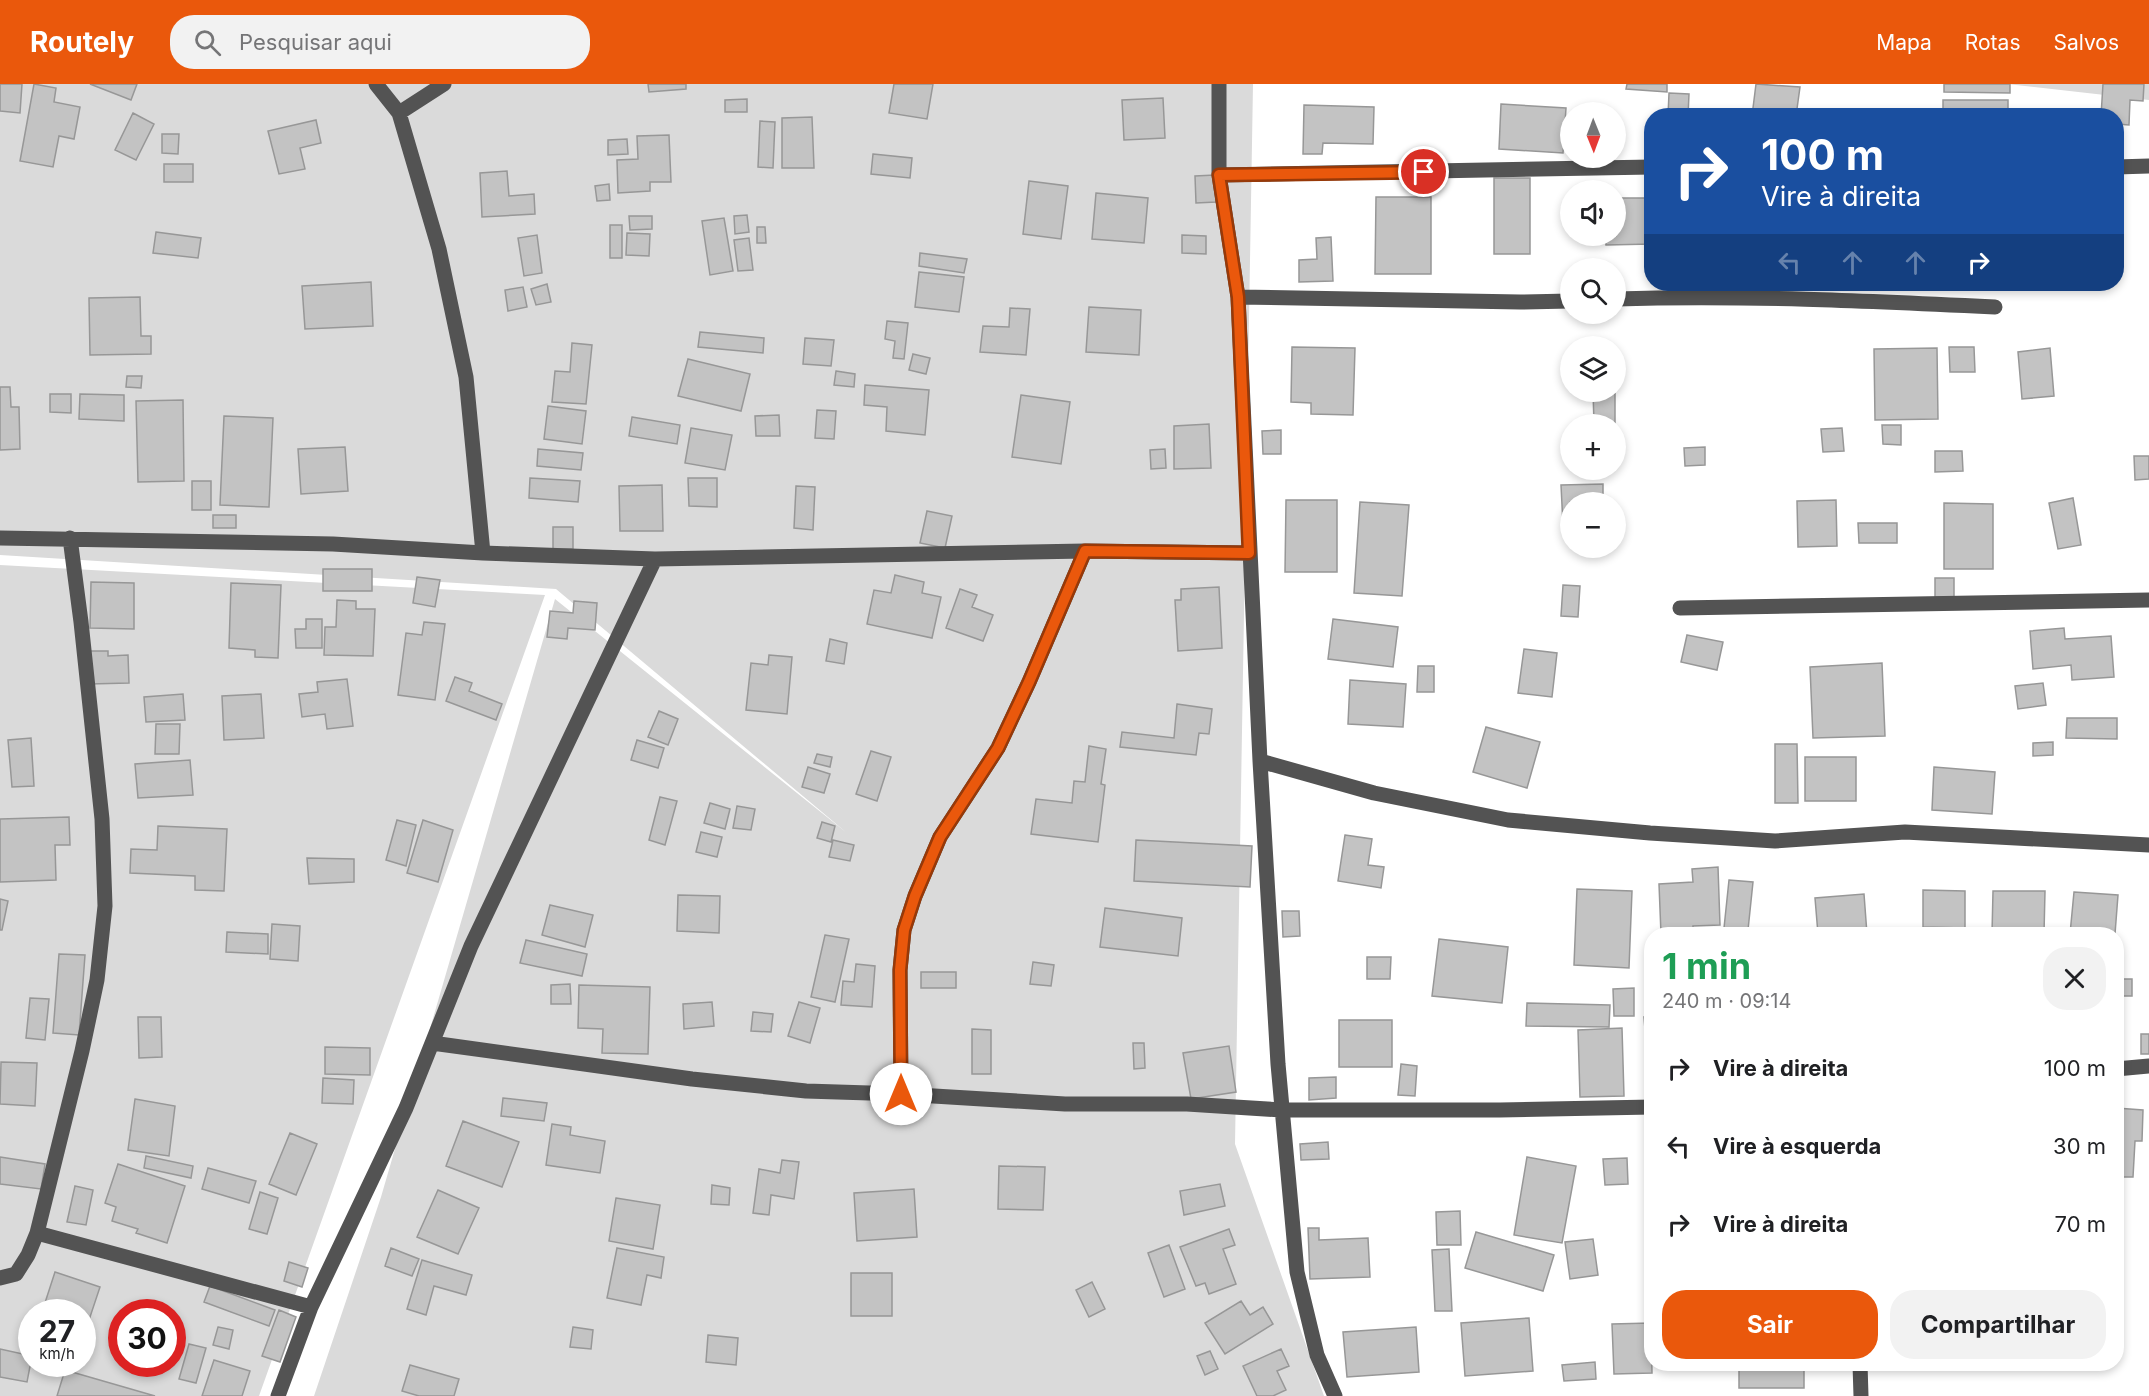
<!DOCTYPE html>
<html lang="pt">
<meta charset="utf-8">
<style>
body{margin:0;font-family:Inter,sans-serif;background:#f2f2f2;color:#202124;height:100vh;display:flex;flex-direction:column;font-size:22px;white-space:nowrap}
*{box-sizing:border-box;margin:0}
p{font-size:20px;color:#757577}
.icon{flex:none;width:33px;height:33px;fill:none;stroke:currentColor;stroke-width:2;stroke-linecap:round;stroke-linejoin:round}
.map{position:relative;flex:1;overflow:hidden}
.side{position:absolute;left:1644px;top:843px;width:480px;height:444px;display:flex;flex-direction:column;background:#fff;border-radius:24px;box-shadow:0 3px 9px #0003}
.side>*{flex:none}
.banner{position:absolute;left:1644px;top:24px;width:480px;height:183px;border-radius:24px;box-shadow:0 3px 9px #0003;background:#1a4fa0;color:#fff;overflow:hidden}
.needle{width:39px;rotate:179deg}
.buttons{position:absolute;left:1560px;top:18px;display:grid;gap:12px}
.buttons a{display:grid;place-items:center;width:66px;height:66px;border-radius:50%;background:#fff;box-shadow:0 3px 9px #0003;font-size:30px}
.speed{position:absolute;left:18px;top:1215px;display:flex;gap:12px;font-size:30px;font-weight:700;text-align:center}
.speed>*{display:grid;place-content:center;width:78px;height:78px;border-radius:50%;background:#fff;box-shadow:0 3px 9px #0003;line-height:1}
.speed small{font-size:15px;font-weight:400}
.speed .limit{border:9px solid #d22;background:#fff;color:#111}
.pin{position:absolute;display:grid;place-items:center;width:51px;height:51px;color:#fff;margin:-26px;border:3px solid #fff;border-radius:50%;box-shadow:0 2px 6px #0007}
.me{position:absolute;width:66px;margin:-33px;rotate:0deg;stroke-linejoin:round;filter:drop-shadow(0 0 4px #0008)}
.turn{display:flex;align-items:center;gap:21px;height:126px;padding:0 18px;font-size:27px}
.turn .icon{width:78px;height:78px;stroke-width:2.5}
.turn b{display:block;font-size:42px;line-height:51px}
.lanes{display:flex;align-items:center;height:57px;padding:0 18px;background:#0003;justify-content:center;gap:30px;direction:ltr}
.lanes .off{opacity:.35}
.round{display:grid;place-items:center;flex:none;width:63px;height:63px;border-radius:24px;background:#f2f2f2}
.summary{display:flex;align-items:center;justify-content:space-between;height:102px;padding:0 18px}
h1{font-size:36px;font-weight:700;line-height:45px;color:#1e9e55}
.primary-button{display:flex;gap:12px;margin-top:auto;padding:12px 18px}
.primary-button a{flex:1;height:69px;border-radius:24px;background:#ea580c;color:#fff;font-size:24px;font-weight:700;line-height:69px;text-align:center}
.primary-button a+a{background:#f2f2f2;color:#202124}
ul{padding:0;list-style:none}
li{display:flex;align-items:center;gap:18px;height:78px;padding:0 18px}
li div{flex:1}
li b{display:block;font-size:22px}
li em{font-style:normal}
header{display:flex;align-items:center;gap:36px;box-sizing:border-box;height:84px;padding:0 30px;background:#ea580c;color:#fff}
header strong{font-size:28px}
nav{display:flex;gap:33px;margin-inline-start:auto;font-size:21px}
.search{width:420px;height:54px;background:#f2f2f2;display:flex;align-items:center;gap:15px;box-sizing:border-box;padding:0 21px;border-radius:24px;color:#757577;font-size:22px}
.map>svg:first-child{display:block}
.green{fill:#dadada;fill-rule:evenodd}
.building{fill:#c3c3c3;stroke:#979797;stroke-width:1.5}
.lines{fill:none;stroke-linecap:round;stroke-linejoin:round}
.minor{stroke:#535353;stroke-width:15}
.route-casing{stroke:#983908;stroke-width:15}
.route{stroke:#ea580c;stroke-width:10}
</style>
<header>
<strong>Routely</strong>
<div class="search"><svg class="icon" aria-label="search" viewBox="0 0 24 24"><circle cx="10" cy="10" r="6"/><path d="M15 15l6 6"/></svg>Pesquisar aqui</div>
<nav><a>Mapa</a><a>Rotas</a><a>Salvos</a></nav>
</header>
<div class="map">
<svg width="2149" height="1312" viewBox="0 0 2149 1312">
<rect width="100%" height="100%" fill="#fff"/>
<path class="green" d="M0,0H1253L1235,1060L1324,1312H314L381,1113L555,515L847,749L556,505L0,471Z
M2007,0H2149V16Z
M0,481L545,511L259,1312H0ZM32,1228H82V1280H32ZM122,1228H172V1280H122Z"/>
<path class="building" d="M0,0H22L20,29L0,27Z
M34,0L56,4L54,18L80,23L74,55L59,52L53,83L20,77Z
M90,0H137L131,16Z
M648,0H686V5L649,8Z
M894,0H933L927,35L889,29Z
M1627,0H1667V8L1626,5Z
M1756,0L1800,3L1796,32H1752Z
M1944,0H2010V9L1944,8Z
M2103,0H2144L2143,17L2130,16L2129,41L2116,40V32H2101Z
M1669,9L1689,10L1688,32H1668Z
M1163,14L1165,54L1124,56L1122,16Z
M747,15V28H725V16Z
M1943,16H2008V32H1943Z
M1501,20L1566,24L1563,69L1499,65Z
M1304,21L1374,23L1373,60L1323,59L1322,70H1303Z
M133,29L154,40L136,76L115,66Z
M812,33L814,84H782V34Z
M316,36L321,59L300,64L305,85L279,90L268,47Z
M760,37L775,38L773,84L758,83Z
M162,50H179L178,70L162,69Z
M669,51L671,98H650V107L618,109L617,76L638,75L637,52Z
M627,55L628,70L608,71V56Z
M873,70L912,74L910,94L871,90Z
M164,80H193V98H164Z
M507,87L509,112L534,110L535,130L482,133L480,89Z
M1215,91L1216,118L1196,119L1195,92Z
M1494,94H1530V170H1494Z
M1029,97L1068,102L1061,155L1023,150Z
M609,100L610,116L597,117L595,102Z
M1096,109L1148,114L1144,159L1092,155Z
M1376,113H1431V190H1375Z
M1616,114H1652V160L1606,161L1605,152H1616Z
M747,131L749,148L735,150L734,132Z
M629,132H652V145L630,146Z
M724,134L733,187L710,191L702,137Z
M610,141H622V174H610Z
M757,143H765L766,159H757Z
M156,148L201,154L198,174L153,169Z
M627,149L650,150L649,172L626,171Z
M537,151L542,189L524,192L518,154Z
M1182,151L1206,152V170L1182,169Z
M1331,153L1333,197L1299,198V176L1317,175L1316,154Z
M749,154L753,186L738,187L734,156Z
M920,169L967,175L964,189L919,182Z
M919,188L964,193L959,228L915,223Z
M371,198L373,242L305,245L302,202Z
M547,200L551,218L536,221L531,205Z
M523,203L527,223L508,227L505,206Z
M140,213L141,252H151V270L90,271L89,214Z
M1089,223L1141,226L1139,271L1086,268Z
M1010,224L1030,225L1026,271L980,268L983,242L1009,243Z
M887,237L908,239L904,275L893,274L895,257L885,255Z
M700,248L764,254L763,269L698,263Z
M805,254L834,256L831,282L803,280Z
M572,259L592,261L586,320L552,318L555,287L570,288Z
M1292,263L1355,264L1353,331L1311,330V319L1291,318Z
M1949,263H1974L1975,288H1950Z
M1937,264L1938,335L1875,336L1874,265Z
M2050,264L2054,312L2022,315L2018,268Z
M913,270L930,274L926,290L909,286Z
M688,275L750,290L741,327L678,312Z
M836,287L855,290L854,303L834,301Z
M127,292H142L141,304L126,303Z
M865,301L929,306L925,351L886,347L887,323L864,321Z
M0,303H10L11,323H19L20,365L0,366Z
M1593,308H1615V339H1594Z
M50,310H71V329L50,328Z
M80,310L124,311V337L79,335Z
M1021,311L1070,318L1061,380L1012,373Z
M183,316L184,397L138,398L136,317Z
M548,322L586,327L582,360L544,355Z
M817,326L836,327L834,355L815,354Z
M779,331L780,352H756L755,332Z
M224,332L273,334L269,423L220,421Z
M632,333L680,341L677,360L629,352Z
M1209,340L1211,384L1174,385V342Z
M1882,341H1901V361L1883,360Z
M691,344L732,351L725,386L685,379Z
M1842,344L1844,367L1823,368L1821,345Z
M1281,346V370H1263L1262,347Z
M345,363L348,407L301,410L298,365Z
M1705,363V381L1685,382L1684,364Z
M538,365L583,369L581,386L537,382Z
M1165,365L1166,384L1151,385L1150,366Z
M1935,367H1962L1963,387L1935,388Z
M2134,372H2149V395L2135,396Z
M530,394L580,397L578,418L529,414Z
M688,394H717V423L689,422Z
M192,397H211V426H192Z
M1603,400V418H1570V440L1563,441L1561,401Z
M662,401L663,447H620L619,402Z
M796,402L815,403L813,446L794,444Z
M2073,414L2081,461L2058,465L2049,419Z
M1286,416H1337V488H1285Z
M1836,416L1837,462L1798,463L1797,417Z
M1360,418L1409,421L1402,512L1354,509Z
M1944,419L1993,420V485H1944Z
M927,427L952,432L945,464L920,459Z
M213,431H236V444H213Z
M1858,439H1897V459H1859Z
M553,443H573V465H553Z
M323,485H372V507H323Z
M895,491L924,498L922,509L941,513L932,554L867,540L874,506L891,509Z
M417,493L440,496L435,523L413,519Z
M1935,494H1954V514L1935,513Z
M91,498L134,499V545L90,544Z
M231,499L281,501L278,574L255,573V566L229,564Z
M1563,501L1580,502L1578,533L1561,532Z
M1219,503L1222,564L1178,567L1175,516H1181V505Z
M960,505L977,511L972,523L993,531L983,557L946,544Z
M337,516L356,517V525H375L373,572L324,571L325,543H336Z
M574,517L597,519L595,546L568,544L567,555L547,553L550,527L573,529Z
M306,535H322V564H296L295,545H306Z
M1333,535L1398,543L1393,583L1328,575Z
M424,538L445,540L435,616L398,611L406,549L422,551Z
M2064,544L2065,555L2111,552L2114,593L2072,596L2071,581L2033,585L2030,547Z
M1687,551L1723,558L1717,586L1681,578Z
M830,555L847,559L844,580L826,577Z
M1524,565L1557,569L1552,613L1518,609Z
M88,567H108V572L128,571L129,599L89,600Z
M769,571L792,573L787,630L746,626L751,579L768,581Z
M1882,579L1885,652L1813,654L1810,583Z
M1418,582H1434V608H1417Z
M455,593L472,599L469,607L502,620L496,636L446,617Z
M347,595L353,642L327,645L325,630L302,633L299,610L318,608L317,598Z
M1350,596L1406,600L1403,643L1348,640Z
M2043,599L2046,621L2018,625L2015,602Z
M183,610L185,636L146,638L144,613Z
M261,610L264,654L224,656L222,612Z
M1177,620L1212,625L1209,650L1199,649L1196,671L1120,663L1122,648L1174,654Z
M659,627L678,635L668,661L648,653Z
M2067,634H2117V655L2066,654Z
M156,640H180L179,670H155Z
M1486,643L1540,658L1527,704L1473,688Z
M31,654L34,702L12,703L8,656Z
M637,656L664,664L658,684L631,676Z
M2053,658V671L2033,672V659Z
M1775,660H1797L1798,719H1775Z
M1089,662L1106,665L1101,700L1105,701L1098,758L1031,750L1036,715L1072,719L1074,697L1085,698Z
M871,667L891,673L877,717L856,710Z
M817,670L832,673L830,683L814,679Z
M1805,673H1856V717H1805Z
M190,676L193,711L138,714L135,680Z
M808,683L830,690L824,709L802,703Z
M1934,683L1995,688L1992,730L1932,726Z
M660,713L677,717L665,761L649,756Z
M710,719L730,725L725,745L704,739Z
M737,722L755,725L751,746L733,744Z
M69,733L70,761H55L56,796L0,798V735Z
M397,736L416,741L406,782L386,776Z
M423,736L453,746L438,798L407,789Z
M822,738L835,742L831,758L817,754Z
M158,742L227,745L224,807L195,806V792L130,789L131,765L157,766Z
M701,748L722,753L717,773L696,768Z
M1345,751L1372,755L1368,781L1384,783L1381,804L1338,797Z
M833,756L854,761L850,777L829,773Z
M1136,756L1252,762L1250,803L1134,797Z
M307,774L354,775V798L309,800Z
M1718,783L1720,841L1693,842V850H1661L1659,800L1693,798L1692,785Z
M1729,796L1753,798L1748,846L1724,844Z
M1577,805L1632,807L1629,884L1574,881Z
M1923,806L1965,807V844L1923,843Z
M1993,807H2045L2044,850H1992Z
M2074,808L2118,811L2115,850H2070Z
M1864,810L1867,850H1818L1815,814Z
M678,811L720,812L719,849L677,847Z
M0,815L8,817L2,846H0Z
M550,821L593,831L585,863L542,851Z
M1105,824L1182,834L1178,872L1100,863Z
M1282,827H1299L1300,852L1283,853Z
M272,840L300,842L298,877L270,875Z
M227,848L268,850V870L226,868Z
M825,851L849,855L835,918L811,913Z
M1439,855L1508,863L1502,919L1432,912Z
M526,856L587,870L582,892L520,879Z
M59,870L85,871L79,951L53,949Z
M1367,873H1391L1390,895H1367Z
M1033,878L1054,881L1051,902L1030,900Z
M856,880L875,882L872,923L841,921L843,897L854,898Z
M921,888H956V904H921Z
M2116,895H2132V912H2116Z
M570,900L571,920H551V901Z
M579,901L650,903L648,970L602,969L603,945L578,944Z
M1634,904V932H1614L1613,905Z
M30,914L49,915L45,956L26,954Z
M712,918L714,942L684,945L683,920Z
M799,918L820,924L810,959L788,952Z
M1527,919L1610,921L1609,943L1526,942Z
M753,928L773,930L771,948L751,947Z
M1652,932V1008H1650L1644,933Z
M138,933H161L162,973L139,974Z
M1339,936H1392V983H1339Z
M1622,944L1624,1012L1580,1013L1578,946Z
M972,945L991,946V990H972Z
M2141,950H2149V970H2141Z
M1133,959H1144L1145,984L1134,985Z
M1229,962L1236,1008L1191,1015L1183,969Z
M325,963L370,964V991L325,990Z
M1,978L37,979L35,1022L0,1020Z
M1401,980L1417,982L1415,1012L1398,1011Z
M1336,993V1014L1309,1016V994Z
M323,994L354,996L353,1020L322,1019Z
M503,1014L547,1019L544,1037L501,1032Z
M135,1015L175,1022L169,1072L128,1066Z
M2116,1024L2143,1026L2142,1057H2135L2133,1093H2116Z
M463,1037L519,1058L502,1103L446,1082Z
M552,1040L571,1043L570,1051L605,1057L600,1089L546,1081Z
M290,1049L317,1060L296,1111L269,1100Z
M1328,1058L1329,1075L1301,1076L1300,1060Z
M146,1072L193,1082L191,1094L144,1084Z
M0,1073L45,1080L41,1105L0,1100Z
M1527,1073L1576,1082L1562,1159L1514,1151Z
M1627,1074L1628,1100L1605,1101L1603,1075Z
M782,1076L799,1078L794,1115L771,1111L769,1131L753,1129L759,1085L780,1089Z
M118,1080L185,1102L167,1159L136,1149L138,1145L112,1137L116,1123L105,1119Z
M999,1082L1045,1083L1043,1126L998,1125Z
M208,1084L256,1097L249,1119L202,1105Z
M1220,1100L1225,1122L1184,1131L1180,1107Z
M712,1101L730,1104L729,1121L711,1120Z
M75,1102L93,1106L86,1141L67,1138Z
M914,1105L917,1153L857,1157L854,1109Z
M438,1106L479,1124L458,1170L417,1153Z
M260,1108L278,1114L267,1150L249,1145Z
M616,1114L660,1121L653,1165L609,1157Z
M1460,1127L1461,1161H1437L1436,1128Z
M1308,1144H1319V1156L1368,1154L1370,1193L1310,1195Z
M1229,1145L1235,1161L1223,1165L1236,1200L1209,1210L1205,1199L1196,1202L1180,1163Z
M1476,1148L1554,1171L1543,1207L1465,1184Z
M1593,1155L1598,1191L1570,1195L1565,1158Z
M1169,1161L1185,1205L1164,1213L1148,1169Z
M391,1164L419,1175L412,1192L385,1182Z
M617,1164L664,1173L661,1194L647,1191L641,1221L607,1214Z
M1449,1165L1452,1227H1435L1432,1166Z
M422,1176L472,1191L466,1211L434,1202L426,1231L407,1225Z
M289,1178L308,1184L302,1203L284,1197Z
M55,1188L100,1203L86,1245L82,1243V1228H42Z
M851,1189H892V1232H851Z
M1092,1198L1105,1225L1089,1233L1076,1206Z
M210,1202L275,1226L269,1242L204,1218Z
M1241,1217L1250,1231L1263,1223L1273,1240L1225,1270L1205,1239Z
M279,1226L296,1233L280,1278L262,1272Z
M1529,1234L1533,1287L1465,1292L1461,1239Z
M1651,1239L1652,1289L1614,1290L1612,1240Z
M218,1243L233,1246L229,1265L213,1261Z
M573,1243L593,1246L591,1265L570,1263Z
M1416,1243L1419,1288L1347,1293L1343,1248Z
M708,1251L738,1254L736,1281L706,1278Z
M189,1260L206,1264L196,1299L179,1295Z
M0,1265L32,1272L27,1298L0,1293Z
M1281,1265L1289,1282L1277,1287L1286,1306L1273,1312H1257L1243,1282Z
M1210,1267L1218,1285L1205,1291L1197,1272Z
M214,1276L250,1287L242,1312H202Z
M1595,1278L1596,1295L1564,1297L1562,1281Z
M1739,1280H1804V1304H1739Z
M410,1281L459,1295L454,1312H419L402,1307Z
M65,1286L155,1312H57Z"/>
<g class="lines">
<path class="minor" d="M376,0L399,29L439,165L466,293L483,469
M1219,0V91L1238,213L1260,677L1278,980L1297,1188L1317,1271L1335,1312
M399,29L444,0
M2116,83L2149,82
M1219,91L1652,83
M1238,213L1520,218L1570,217
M1616,215C1742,211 1869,217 1995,223
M0,454L333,460L483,469L655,475L1085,467L1249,469
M1680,524L2149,516
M1260,677L1374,709L1508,736L1650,749L1775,757L1905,748L2149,761
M432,959L692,995L806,1007L901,1010L1065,1020H1187L1282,1026H1500L1652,1023
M2116,985L2149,982
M901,1010L900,886L904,846L915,812L940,753L998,664L1029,598L1085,467
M37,1149L311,1223
M0,1194L16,1190L28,1171L37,1149L82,967L97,896L105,822L102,735L81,538L70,454
M1860,1280L1861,1312
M278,1312L311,1223L406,1024L471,862L655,475"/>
</g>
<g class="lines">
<defs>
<path id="route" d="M901,1010L900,886L904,846L915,812L940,753L998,664L1029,598L1085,467L1249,469L1238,213L1219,91L1424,88"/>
</defs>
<use href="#route" class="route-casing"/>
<use href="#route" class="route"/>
</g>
</svg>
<div class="buttons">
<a><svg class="needle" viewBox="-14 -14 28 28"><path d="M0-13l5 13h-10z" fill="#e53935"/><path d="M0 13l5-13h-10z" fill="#757577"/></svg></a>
<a><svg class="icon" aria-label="sound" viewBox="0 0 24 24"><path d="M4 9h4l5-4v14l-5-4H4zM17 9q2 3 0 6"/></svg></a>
<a><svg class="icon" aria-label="search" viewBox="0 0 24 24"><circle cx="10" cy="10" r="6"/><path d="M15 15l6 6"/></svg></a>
<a><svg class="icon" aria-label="layers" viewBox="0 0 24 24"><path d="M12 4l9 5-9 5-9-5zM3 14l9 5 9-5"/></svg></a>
<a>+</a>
<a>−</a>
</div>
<div class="speed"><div>27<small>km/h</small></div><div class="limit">30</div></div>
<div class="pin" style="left:1424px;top:88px;background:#d93025"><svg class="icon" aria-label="arrive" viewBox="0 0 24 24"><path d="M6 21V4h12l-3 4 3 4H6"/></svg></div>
<svg class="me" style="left:901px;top:1010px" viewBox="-20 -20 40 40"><circle r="19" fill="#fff"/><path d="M0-13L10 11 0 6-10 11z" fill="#ea580c"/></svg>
<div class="banner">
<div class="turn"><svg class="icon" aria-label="right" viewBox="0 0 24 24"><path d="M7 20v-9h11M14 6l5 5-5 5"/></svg><div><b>100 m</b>Vire à direita</div></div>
<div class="lanes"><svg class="icon off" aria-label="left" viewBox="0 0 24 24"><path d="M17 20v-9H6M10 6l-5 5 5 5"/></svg><svg class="icon off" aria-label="ahead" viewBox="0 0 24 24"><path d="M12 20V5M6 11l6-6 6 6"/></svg><svg class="icon off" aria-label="ahead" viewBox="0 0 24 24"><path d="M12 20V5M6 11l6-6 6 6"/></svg><svg class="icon" aria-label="right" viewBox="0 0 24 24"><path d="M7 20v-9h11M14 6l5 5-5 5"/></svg></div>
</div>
<section class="side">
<div class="summary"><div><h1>1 min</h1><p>240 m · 09:14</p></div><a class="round"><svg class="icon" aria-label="close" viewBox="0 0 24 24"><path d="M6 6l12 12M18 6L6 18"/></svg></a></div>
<ul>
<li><svg class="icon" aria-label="right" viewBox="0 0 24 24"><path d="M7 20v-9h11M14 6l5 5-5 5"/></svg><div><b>Vire à direita</b></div><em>100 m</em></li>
<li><svg class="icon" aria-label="left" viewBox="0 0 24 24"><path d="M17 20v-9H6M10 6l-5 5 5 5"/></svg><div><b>Vire à esquerda</b></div><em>30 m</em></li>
<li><svg class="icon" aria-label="right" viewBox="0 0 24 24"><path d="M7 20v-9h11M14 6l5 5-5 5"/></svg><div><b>Vire à direita</b></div><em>70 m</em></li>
</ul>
<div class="primary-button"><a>Sair</a><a>Compartilhar</a></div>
</section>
</div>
